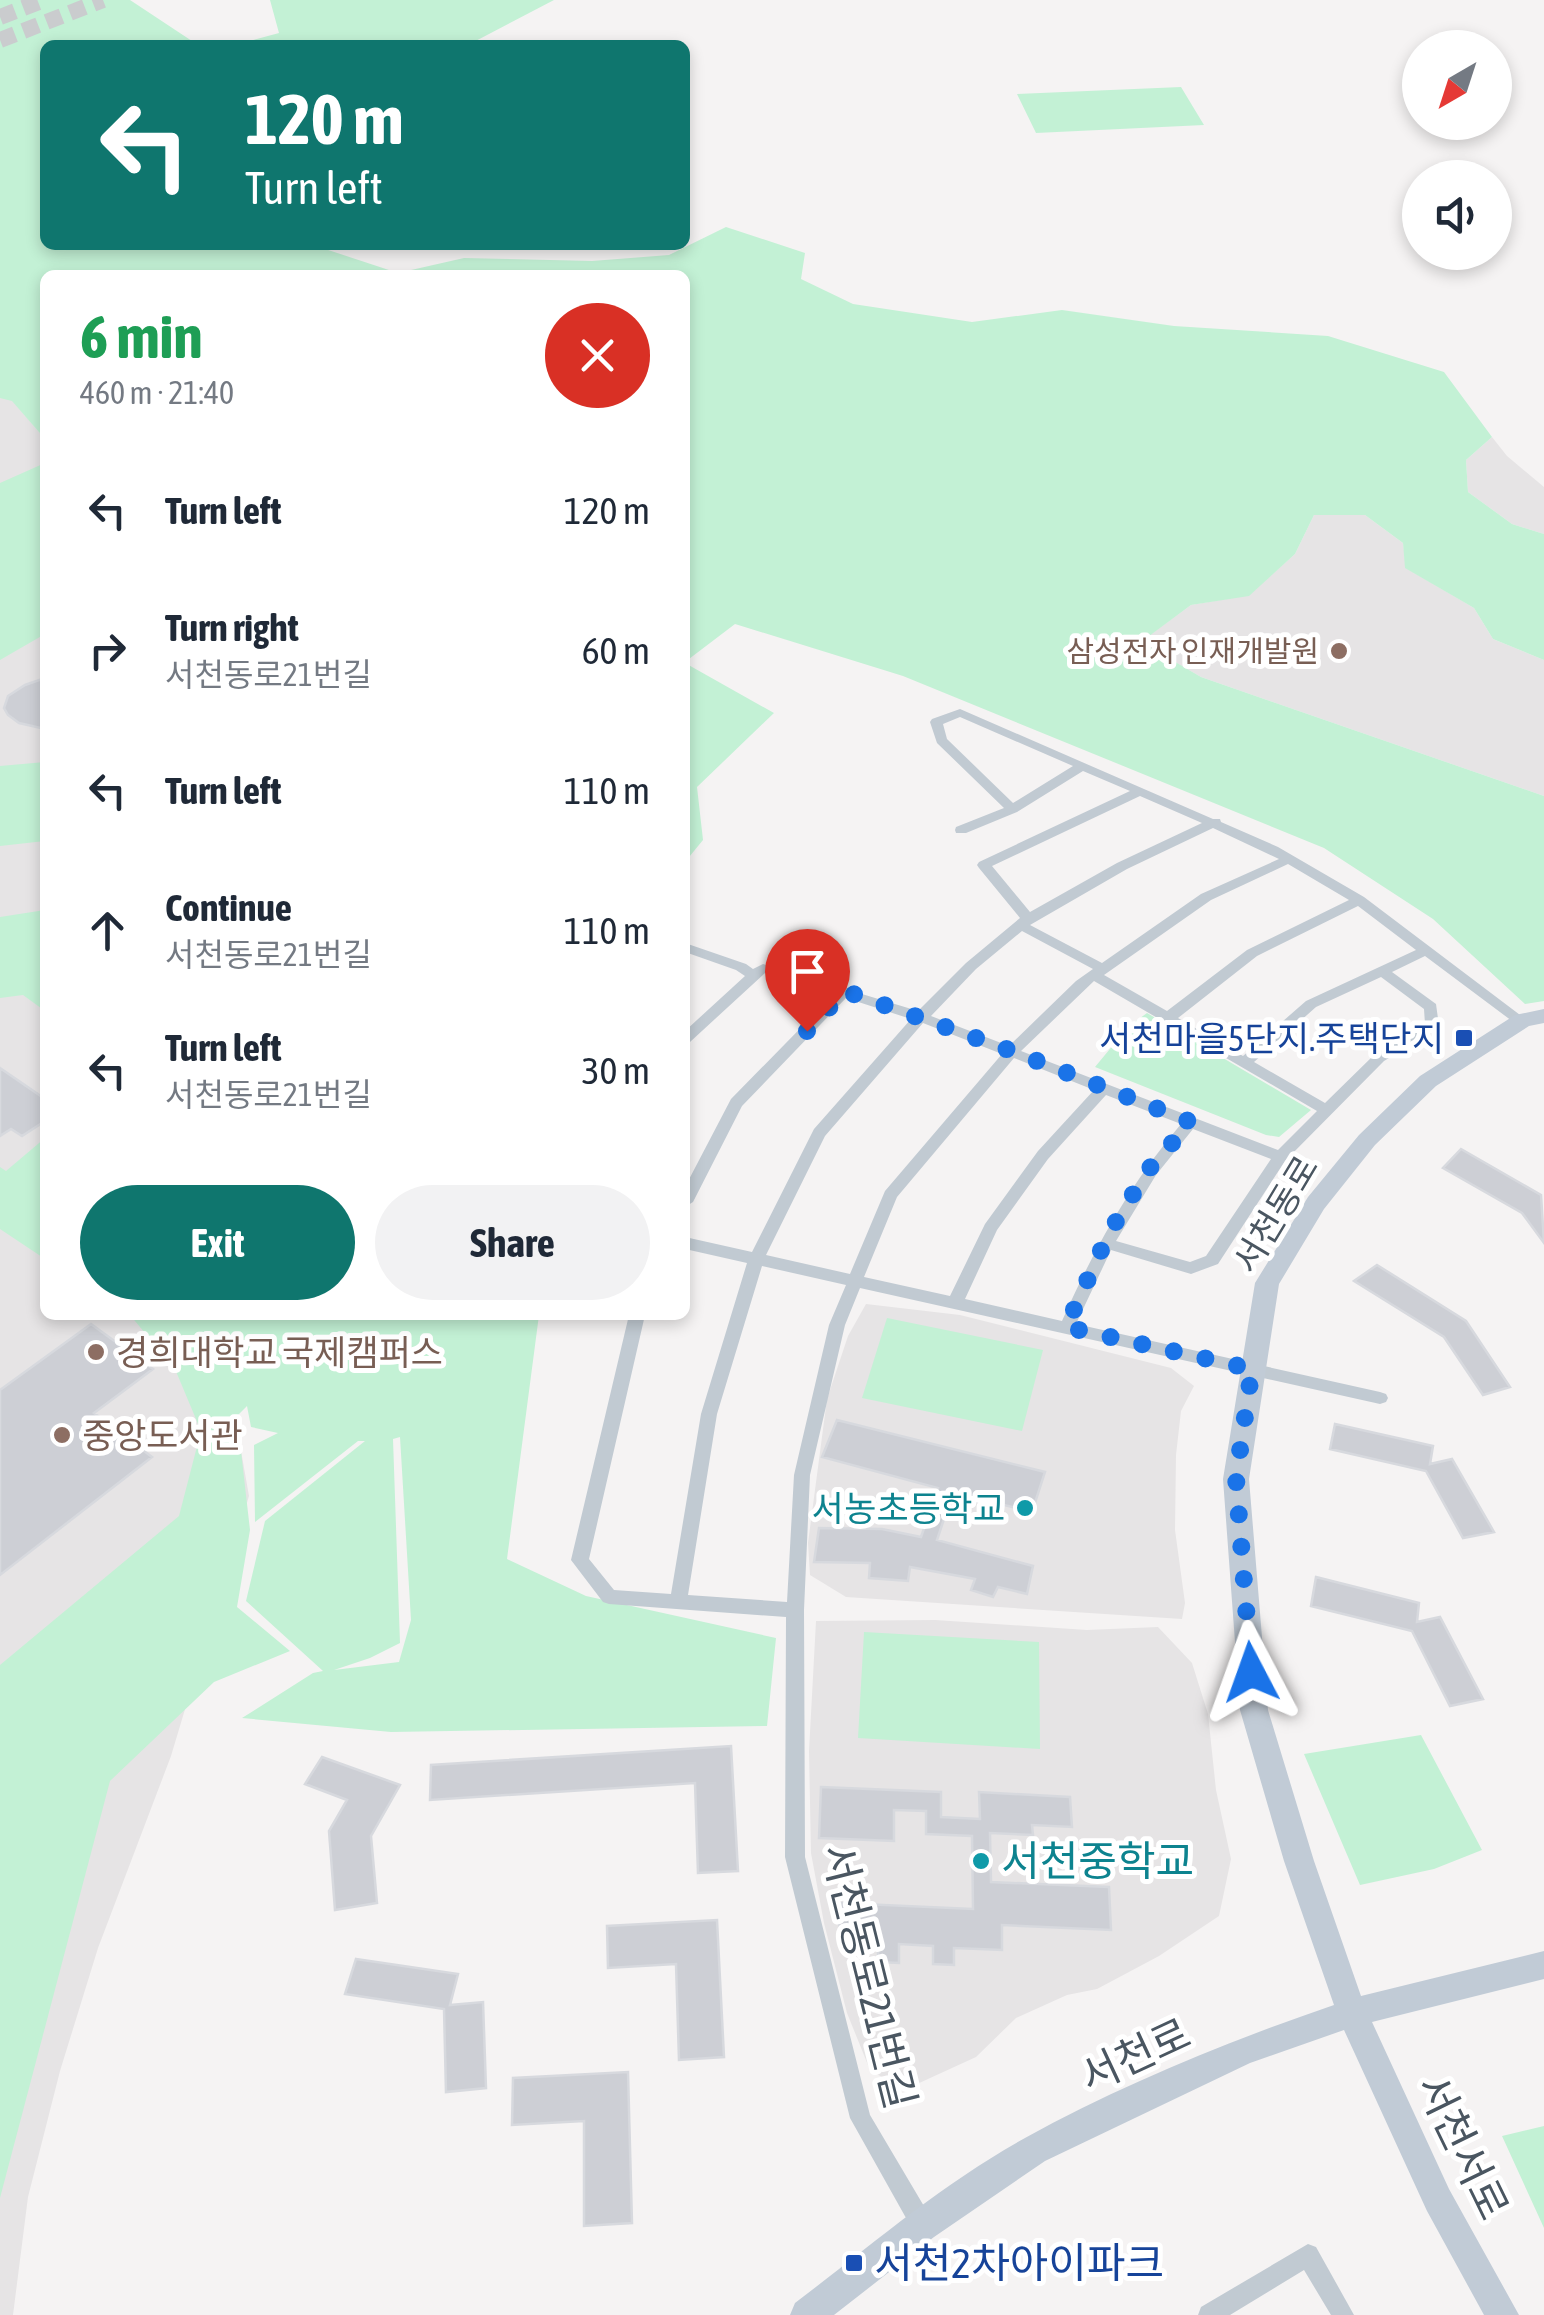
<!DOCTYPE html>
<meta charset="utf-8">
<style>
body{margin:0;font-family:"Asap Condensed","Noto Sans KR",sans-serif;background:#f2f2f3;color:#1f2937;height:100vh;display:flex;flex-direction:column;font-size:38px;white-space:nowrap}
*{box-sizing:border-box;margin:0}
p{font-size:32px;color:#747a83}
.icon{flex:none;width:55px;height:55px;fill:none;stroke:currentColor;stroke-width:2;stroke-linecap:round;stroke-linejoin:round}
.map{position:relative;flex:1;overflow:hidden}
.sheet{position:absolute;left:40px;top:270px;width:650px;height:1050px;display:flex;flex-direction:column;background:#fff;border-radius:15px;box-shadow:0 5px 15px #0003}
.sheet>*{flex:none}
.guide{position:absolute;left:40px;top:40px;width:650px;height:210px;border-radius:15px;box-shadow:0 5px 15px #0003;background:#0f766e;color:#fff;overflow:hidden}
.needle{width:65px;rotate:219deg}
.controls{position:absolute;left:1402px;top:30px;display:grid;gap:20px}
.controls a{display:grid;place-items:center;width:110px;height:110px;border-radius:50%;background:#fff;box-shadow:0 5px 15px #0003;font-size:50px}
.pin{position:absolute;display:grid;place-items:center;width:85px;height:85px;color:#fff;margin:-102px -42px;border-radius:50% 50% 50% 0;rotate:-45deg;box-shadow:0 0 10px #0007}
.pin .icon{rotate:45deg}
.me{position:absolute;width:110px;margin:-55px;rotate:356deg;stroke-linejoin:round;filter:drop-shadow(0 0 8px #0008)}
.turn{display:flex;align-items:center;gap:35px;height:210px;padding:0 40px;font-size:45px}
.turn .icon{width:130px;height:130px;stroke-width:2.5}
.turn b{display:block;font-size:70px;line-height:85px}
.round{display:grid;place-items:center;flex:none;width:105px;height:105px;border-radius:52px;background:#f2f2f3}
.headline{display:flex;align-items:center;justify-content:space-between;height:170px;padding:0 40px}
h1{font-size:60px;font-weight:700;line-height:75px;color:#1e9e55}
.cta{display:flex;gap:20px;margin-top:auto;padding:20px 40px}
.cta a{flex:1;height:115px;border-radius:60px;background:#0f766e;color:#fff;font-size:40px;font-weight:700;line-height:115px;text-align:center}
.cta a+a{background:#f2f2f3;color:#1f2937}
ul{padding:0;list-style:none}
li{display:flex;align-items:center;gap:30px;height:140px;padding:0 40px}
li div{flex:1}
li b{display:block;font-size:38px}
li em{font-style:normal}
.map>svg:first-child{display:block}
.education{fill:#e6e4e5}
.green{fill:#c3f1d5;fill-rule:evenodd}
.building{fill:#cdcfd5;stroke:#d7d9de;stroke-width:2.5}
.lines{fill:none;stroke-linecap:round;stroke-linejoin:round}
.highway-tunnel{stroke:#caccce;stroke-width:16;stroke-dasharray:16 9;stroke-linecap:butt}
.street{fill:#c1cad2;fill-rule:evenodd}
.secondary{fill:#c1cbd6;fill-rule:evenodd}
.route{stroke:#1a73e8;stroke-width:18;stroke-dasharray:0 32.4}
.education-dot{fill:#8d6e63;stroke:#fff;stroke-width:4}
.transit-dot{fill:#1a4fb4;stroke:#fff;stroke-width:4}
.culture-dot{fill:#0f9aa8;stroke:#fff;stroke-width:4}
.labels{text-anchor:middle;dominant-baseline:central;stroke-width:10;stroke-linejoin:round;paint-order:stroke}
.far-education-label{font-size:30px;fill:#785e54;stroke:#fff;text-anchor:end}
.transit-label{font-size:35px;fill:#164399;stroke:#fff;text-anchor:end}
.street-label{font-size:35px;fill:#4a5661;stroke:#fff}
.education-label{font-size:35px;fill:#785e54;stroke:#fff;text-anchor:start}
.culture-label{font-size:35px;fill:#0d838f;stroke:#fff;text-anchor:end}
.near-culture-label{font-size:42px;fill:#0d838f;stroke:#fff;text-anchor:start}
.near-street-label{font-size:42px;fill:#4a5661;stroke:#fff}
.near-transit-label{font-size:42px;fill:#164399;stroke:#fff;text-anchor:start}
</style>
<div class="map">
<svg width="1544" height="2315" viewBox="0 0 1544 2315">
<rect width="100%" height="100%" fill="#f5f3f3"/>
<path class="education" d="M0,396L12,400L45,439V1315H217L249,1496L171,1756L98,1948L60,2071L28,2197L13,2315H0Z
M1492,437L1507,456L1544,487V534L1512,524L1468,492L1466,460Z
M1314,515H1365L1403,543L1406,568L1474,608L1493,639L1544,660V796L1201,677L1140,642L1191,605L1249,595L1295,554Z
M866,1304L960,1315L1171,1368L1194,1386L1181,1411L1176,1455L1175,1530L1185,1603L1182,1619L846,1597L810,1575L808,1543L827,1399L848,1336Z
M935,1620L1087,1630L1158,1627L1192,1663L1208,1714L1216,1790L1231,1859L1219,1916L1159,1956L1097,1989L1067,1995L1016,2018L976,2057L904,2090L870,2070L847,2013L824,1923L811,1853L809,1751L816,1621Z"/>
<path class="green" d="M0,0H130L198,45H45V245H313L398,273L464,258L592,261L669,255L726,227L805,253L801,279L853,304L972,322L1062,310L1174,326L1328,336L1444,372L1492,437L1466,460L1468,492L1512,524L1544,534V660L1493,639L1474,608L1405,568L1403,543L1365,515H1314L1295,554L1249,596L1191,605L1141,642L1201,677L1544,796V1001L1525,1004L1433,919L1324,848L903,676L735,624L685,662V275H45V439L12,401L0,398Z
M270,0H554L468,45H235L279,33Z
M1181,87L1204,125L1036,133L1017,94Z
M45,463V634L0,660V483Z
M685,663L774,713L697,787L703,840L685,862Z
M45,762V841L0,846V766Z
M45,910V1011L23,995L0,998V917Z
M1147,1013L1311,1110L1279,1137L1266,1135L1095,1067L1128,1027Z
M45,1138V1259L0,1229V1167L6,1171Z
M130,1315H539L507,1559L586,1596L776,1638L767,1726L391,1732L242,1718L313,1673L323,1671L246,1601L265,1521L365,1441H358L255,1522L254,1445L278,1433L251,1427L247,1406L237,1416L250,1530L237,1607L290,1651L214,1682L110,1781L0,2198V1665L179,1516L201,1431L175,1369ZM400,1437L411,1620L399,1662L334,1670L370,1658L400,1643L393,1439Z
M887,1318L1043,1350L1022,1431L862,1398Z
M864,1632L1039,1642L1040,1749L858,1738Z
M1421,1735L1482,1850L1434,1869L1360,1885L1304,1754Z
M1544,2126V2228L1502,2136Z"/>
<path class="building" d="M45,678V729L19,723L8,715L4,708L8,696L25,685Z
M0,1068L45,1099V1121L22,1136L11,1129L0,1136Z
M1461,1149L1541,1195L1544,1243L1522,1213L1443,1168Z
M1377,1265L1466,1321L1510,1387L1483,1395L1444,1337L1354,1281Z
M91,1324L153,1369L94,1413L152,1457L0,1575V1390Z
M837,1420L1045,1472L1032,1512L953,1492L937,1540L1033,1566L1027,1594L998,1587L993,1597L971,1590L975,1579L910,1567L908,1581L869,1578L870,1563L814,1562L819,1528L882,1529L921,1537L938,1488L822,1457Z
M1335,1424L1433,1446L1430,1464L1452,1459L1494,1532L1463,1538L1426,1471L1330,1449Z
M1316,1577L1419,1603L1417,1622L1440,1617L1483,1699L1450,1706L1412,1631L1311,1606Z
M731,1746L738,1871L698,1873L695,1783L430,1800L431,1765Z
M322,1757L400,1785L371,1836L377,1903L335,1910L329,1831L347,1800L305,1784Z
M821,1787L941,1792V1817L980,1819L979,1792L1070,1797L1072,1827L1032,1825L1033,1835L990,1833L991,1882L1109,1887L1111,1930L1002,1925V1950L954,1948V1965L933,1964V1946L899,1944V1963L878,1962V1944L839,1942L840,1903L973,1909L972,1836L926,1834V1811L894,1810V1841L819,1838Z
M717,1920L724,2057L679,2060L676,1964L608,1968L607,1926Z
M356,1959L458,1974L450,2005L483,2002L486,2088L446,2092L444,2009L345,1994Z
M628,2072L632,2223L584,2226V2121L512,2125L513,2078Z"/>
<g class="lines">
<path class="highway-tunnel" d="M0,17L44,0
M0,40L103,0"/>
<path class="street" d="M960,709L1213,819H1220L1221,822L1278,847L1364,897L1528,1021L1521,1026L1516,1024L1425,956L1392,972L1436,1004L1439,1026L1437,1029L1384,1061L1285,1161L1218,1264L1191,1274L1111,1250L1076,1324L1380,1392L1386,1394L1388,1398L1386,1402L1380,1404L860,1288L845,1325L810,1475L804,1610L805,1857L870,2115L931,2218L934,2226L931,2234L923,2237L915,2234L850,2118L785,1857L786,1617L609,1604L603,1602L571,1560L629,1315H645L589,1559L614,1590L671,1594L701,1414L747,1263L685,1249V1237L752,1252L814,1129L911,1019L846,998L742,1106L693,1202L685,1207V1187L731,1099L833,995L765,973L690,1042L685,1044V1031L745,976L736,970L685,952V943L746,964L753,969L763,964L841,988H850L852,991L918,1011L966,963L1020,918L979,868L977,865L979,862L1130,791L1083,771L1017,812L966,833H956L955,830L956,827L1004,808L937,743L930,722L932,719ZM960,717L1073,766L1013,803L947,739L943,724ZM1140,796L1202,823L1117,863L1030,912L992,866ZM1213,828L1279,859L1201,894L1102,963L1030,925L1127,869ZM1288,864L1349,900L1247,950L1167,1011L1104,975L1211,900ZM1358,906L1416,950L1306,1001L1243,1056L1178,1018L1257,956ZM1022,931L1093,969L1076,981L1009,1046L931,1016L976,969ZM1381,977L1424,1009L1425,1024L1374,1055L1325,1103L1254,1062L1316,1007ZM1094,981L1317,1111L1278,1150L1021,1051ZM923,1023L1002,1054L885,1191L850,1274L766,1255L825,1136ZM1014,1058L1094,1090L1038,1151L985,1224L950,1296L864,1277L897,1197ZM1106,1095L1181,1124C1129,1185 1094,1249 1062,1321L965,1299L997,1230L1048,1159ZM1193,1129L1271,1159L1206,1256L1190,1262L1116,1241L1156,1175ZM762,1266L846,1285L829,1325L794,1475L787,1602L688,1595L717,1414Z
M1308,2244L1316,2247L1354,2315H1331L1304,2270L1230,2315H1198L1201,2307Z"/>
<path class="secondary" d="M1544,1009V1023L1529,1026L1436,1086L1375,1145L1324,1209L1279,1284L1249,1479L1268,1710L1314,1861L1361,1996L1544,1951V1979L1372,2022L1449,2189L1519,2315H1484L1427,2211L1344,2030L1250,2063L1045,2161L934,2237L834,2315H790L795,2303C869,2247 943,2183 1025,2138C1123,2084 1229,2041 1334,2005L1284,1861L1240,1710L1223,1479L1255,1283L1308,1197L1359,1135L1420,1076L1515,1015Z"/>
</g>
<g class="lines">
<path class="route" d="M807,1031L845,991L1012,1051L1191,1122L1148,1170L1109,1233L1066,1327L1252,1369L1236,1478L1251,1672"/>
</g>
<g class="education-dot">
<circle cx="1339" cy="651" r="10"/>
<circle cx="96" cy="1352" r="10"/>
<circle cx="62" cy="1435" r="10"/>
</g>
<g class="transit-dot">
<rect x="1454" y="1028" width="20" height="20" rx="5"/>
<rect x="844" y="2253" width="20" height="20" rx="5"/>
</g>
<g class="culture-dot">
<circle cx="1025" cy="1508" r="10"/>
<circle cx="981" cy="1861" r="10"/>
</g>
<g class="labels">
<g class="far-education-label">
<text x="1319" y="651">삼성전자 인재개발원</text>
</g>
<g class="transit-label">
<text x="1444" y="1038">서천마을5단지.주택단지</text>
</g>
<g class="street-label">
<text transform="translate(1275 1214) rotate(-59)">서천동로</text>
</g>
<g class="education-label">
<text x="116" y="1352">경희대학교 국제캠퍼스</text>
<text x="82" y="1435">중앙도서관</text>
</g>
<g class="culture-label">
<text x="1005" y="1508">서농초등학교</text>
</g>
<g class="near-culture-label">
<text x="1001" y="1861">서천중학교</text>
</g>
<g class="near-street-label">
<text transform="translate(869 1976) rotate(76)">서천동로21번길</text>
<text transform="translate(1135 2055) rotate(-25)">서천로</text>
<text transform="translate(1463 2147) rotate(64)">서천서로</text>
</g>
<g class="near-transit-label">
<text x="874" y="2263">서천2차아이파크</text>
</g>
</g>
</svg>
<div class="controls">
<a><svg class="needle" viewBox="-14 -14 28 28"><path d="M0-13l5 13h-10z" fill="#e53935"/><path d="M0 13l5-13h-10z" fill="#747a83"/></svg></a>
<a><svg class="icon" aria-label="sound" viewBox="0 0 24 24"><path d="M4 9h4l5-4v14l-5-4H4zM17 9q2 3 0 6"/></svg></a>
</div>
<div class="pin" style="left:807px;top:1031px;background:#d93025"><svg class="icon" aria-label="arrive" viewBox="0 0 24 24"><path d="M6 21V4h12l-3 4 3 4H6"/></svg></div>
<svg class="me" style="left:1251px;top:1672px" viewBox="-20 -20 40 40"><path d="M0-17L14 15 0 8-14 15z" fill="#1a73e8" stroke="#fff" stroke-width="4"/></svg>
<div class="guide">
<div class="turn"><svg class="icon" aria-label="left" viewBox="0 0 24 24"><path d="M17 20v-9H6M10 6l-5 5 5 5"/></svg><div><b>120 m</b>Turn left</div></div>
</div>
<section class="sheet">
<div class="headline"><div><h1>6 min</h1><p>460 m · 21:40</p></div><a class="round" style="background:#d93025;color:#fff"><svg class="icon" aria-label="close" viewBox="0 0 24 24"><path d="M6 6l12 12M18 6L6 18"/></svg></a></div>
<ul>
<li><svg class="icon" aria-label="left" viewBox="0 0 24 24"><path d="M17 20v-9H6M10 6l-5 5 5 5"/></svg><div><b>Turn left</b></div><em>120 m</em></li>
<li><svg class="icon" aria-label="right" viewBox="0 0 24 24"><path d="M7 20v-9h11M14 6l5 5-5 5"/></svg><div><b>Turn right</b><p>서천동로21번길</p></div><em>60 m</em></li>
<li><svg class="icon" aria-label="left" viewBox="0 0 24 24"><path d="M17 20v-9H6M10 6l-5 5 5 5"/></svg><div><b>Turn left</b></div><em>110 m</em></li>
<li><svg class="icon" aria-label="ahead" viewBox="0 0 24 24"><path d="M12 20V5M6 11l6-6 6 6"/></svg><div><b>Continue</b><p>서천동로21번길</p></div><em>110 m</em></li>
<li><svg class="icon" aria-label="left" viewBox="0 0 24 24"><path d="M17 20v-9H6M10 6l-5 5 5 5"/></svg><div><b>Turn left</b><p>서천동로21번길</p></div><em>30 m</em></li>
</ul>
<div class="cta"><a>Exit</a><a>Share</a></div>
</section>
</div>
